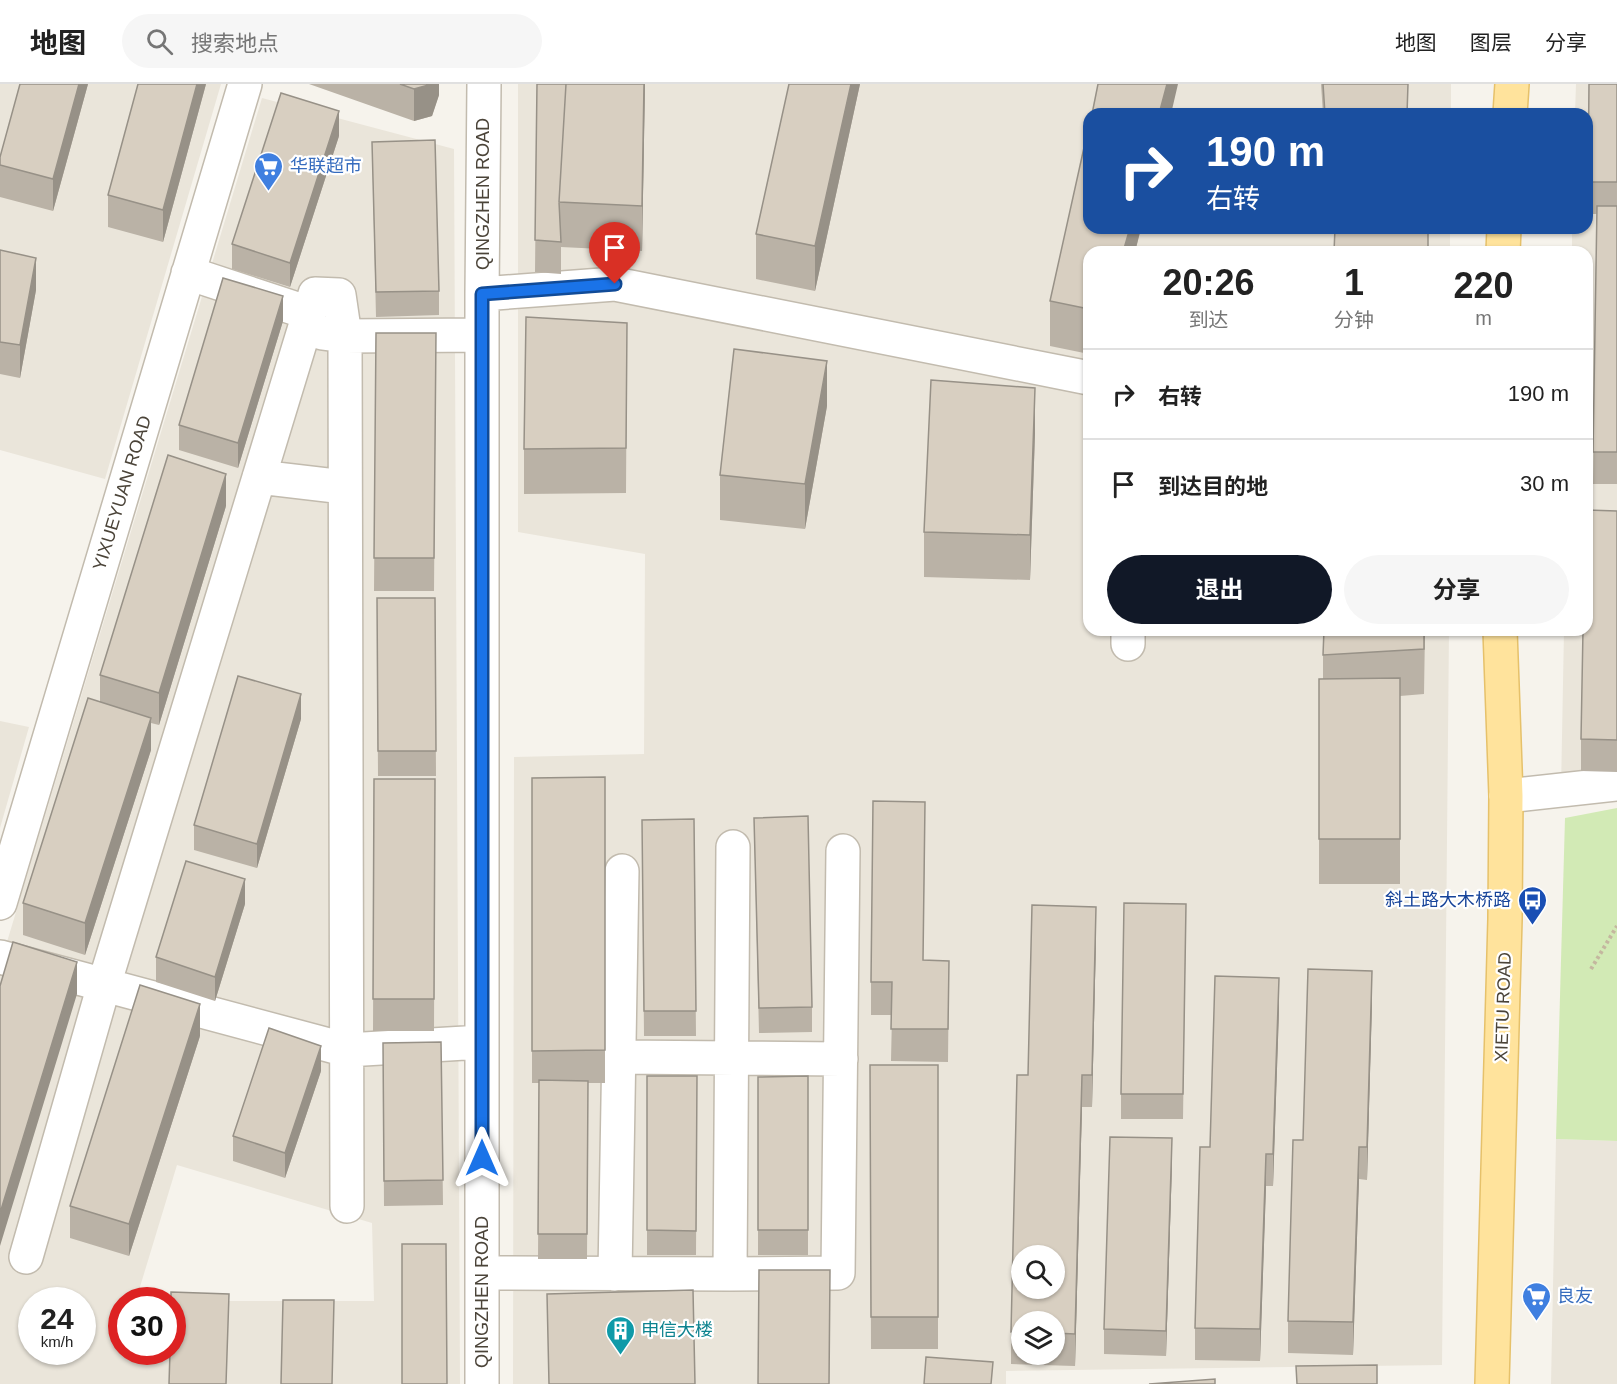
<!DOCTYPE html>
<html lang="zh">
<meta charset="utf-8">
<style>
body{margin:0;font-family:Helvetica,"Noto Sans SC",sans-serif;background:#f6f6f6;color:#222;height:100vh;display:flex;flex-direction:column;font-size:22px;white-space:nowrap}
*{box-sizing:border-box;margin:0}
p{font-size:20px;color:#767676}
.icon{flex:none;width:33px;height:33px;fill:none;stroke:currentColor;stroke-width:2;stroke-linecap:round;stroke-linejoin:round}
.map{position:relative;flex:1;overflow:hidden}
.details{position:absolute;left:1083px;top:162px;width:510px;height:390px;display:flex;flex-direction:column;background:#fff;border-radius:18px;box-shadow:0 2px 4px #0004}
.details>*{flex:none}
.top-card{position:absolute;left:1083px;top:24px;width:510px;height:126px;border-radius:18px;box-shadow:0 2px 4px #0004;background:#1a4fa0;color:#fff;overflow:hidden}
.fabs{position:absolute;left:1011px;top:1161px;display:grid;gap:12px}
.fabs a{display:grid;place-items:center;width:54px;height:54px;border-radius:50%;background:#fff;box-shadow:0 2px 4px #0004;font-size:30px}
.speed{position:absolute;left:18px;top:1203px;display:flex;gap:12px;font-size:30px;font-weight:700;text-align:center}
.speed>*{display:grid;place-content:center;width:78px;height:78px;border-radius:50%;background:#fff;box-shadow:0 2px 4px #0004;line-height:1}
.speed small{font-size:15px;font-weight:400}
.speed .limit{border:9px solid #d22;background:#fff;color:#111}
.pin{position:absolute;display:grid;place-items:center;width:51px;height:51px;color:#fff;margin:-62px -26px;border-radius:50% 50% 50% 0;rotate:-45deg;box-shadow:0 0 6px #0007}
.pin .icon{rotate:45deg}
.me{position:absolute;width:66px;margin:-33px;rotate:0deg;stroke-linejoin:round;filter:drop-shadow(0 0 4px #0008)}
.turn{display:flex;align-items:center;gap:21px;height:126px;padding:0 24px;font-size:27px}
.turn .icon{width:78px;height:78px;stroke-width:2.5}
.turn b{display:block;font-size:42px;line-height:51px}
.eta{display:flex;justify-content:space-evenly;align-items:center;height:102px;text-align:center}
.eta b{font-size:36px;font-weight:700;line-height:42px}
.primary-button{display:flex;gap:12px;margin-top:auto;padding:12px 24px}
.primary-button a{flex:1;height:69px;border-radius:36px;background:#111827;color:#fff;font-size:24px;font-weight:700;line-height:69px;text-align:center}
.primary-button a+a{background:#f6f6f6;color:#222}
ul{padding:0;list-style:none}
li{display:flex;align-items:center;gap:18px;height:90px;padding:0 24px;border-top:2px solid #e0e0e0}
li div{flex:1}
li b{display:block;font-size:22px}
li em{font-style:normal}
header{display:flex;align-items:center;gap:36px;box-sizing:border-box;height:84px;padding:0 30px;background:#fff;border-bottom:2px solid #e0e0e0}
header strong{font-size:28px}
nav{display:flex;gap:33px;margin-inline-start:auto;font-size:21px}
.search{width:420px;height:54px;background:#f6f6f6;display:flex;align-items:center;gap:15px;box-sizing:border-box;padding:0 21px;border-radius:33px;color:#767676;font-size:22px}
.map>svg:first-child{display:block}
.residential{fill:#eae5da;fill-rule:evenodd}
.green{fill:#d2eab5}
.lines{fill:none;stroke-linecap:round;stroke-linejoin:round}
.minor-casing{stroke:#c2bbae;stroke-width:36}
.major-casing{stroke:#e6c16a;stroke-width:36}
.path{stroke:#c4b79f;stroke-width:4;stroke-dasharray:3 3;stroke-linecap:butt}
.minor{stroke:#fff;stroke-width:33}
.major{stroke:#ffe39c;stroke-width:33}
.wall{fill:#bab2a6;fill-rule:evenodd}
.shaded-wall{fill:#979187}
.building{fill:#d8cfc1;stroke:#979187;stroke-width:1.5;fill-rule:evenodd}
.route-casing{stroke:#114b97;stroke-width:15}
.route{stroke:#1a73e8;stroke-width:10}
.labels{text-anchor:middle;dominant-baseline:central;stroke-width:4.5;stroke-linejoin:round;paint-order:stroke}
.shop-label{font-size:18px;fill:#366cbe;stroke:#fff;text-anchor:start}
.street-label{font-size:18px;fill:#4b4439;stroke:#fff}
.transit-label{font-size:18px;fill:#164399;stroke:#fff;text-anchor:end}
.culture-label{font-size:18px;fill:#0d838f;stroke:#fff;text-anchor:start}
</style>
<header>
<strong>地图</strong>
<div class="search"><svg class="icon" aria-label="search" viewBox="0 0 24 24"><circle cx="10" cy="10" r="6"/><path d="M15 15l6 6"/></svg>搜索地点</div>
<nav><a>地图</a><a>图层</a><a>分享</a></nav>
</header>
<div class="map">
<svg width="1617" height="1300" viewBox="0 0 1617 1300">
<rect width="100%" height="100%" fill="#f6f3ec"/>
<path class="residential" d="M0,0H221L105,395L0,366Z
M518,0H1451V30H1089V144H1450V168H1089V546H1449L1442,1281L1006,1287V1300H513L514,673L644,670L645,470L518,448ZM1022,1172H1054V1204H1022ZM1022,1238H1054V1270H1022Z
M1576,0H1617V700L1561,706L1564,546H1587V168H1572V144H1587V30H1575Z
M262,14L454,65L460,1300H0V881ZM177,1081L372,1139L374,1217H173L172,1268H122V1216H136ZM32,1216H82V1268H32Z
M0,637L29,643L0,744Z
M1556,1055L1617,1057V1300H1551Z"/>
<path class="green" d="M1617,724V1057L1556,1055L1565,734Z"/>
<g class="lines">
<defs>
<path id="minor" d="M188,189L309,229
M482,210L615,200L1089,294
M322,249L345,252L482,251
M259,393L344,403
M1128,546V560
M1506,712L1617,700
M0,819L245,0
M0,873L347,966L482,958
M618,973L841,975
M26,1173L104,901L315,210L339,211L345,252L347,1122
M482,1189L730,1190L838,1189L843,767
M615,1190L622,787
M730,1190L733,763
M482,1300V210L484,0"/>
<path id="major" d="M1510,30L1512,0
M1503,168L1504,144
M1492,1300L1505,835L1506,712L1500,546"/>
</defs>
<use href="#minor" class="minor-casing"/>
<use href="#major" class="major-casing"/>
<path class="path" d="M1591,885L1617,842"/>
<use href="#minor" class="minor"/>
<use href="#major" class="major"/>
</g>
<path class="wall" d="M20,0H88L53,127L0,113V73Z
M206,0L163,158L108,143V111Z
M309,0H439V11L432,32L414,37Z
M537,0H645L642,167L561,163V190L535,188Z
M789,0H860L815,207L756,195V150Z
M1321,0H1408V30H1323Z
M1589,0H1617V400H1593L1597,130H1588Z
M339,52L290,203L232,185V160Z
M372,58L439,207V231L376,233Z
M1089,144H1141L1135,168H1089V270L1050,262V217Z
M0,166L36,206L20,294L0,290Z
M283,237L238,384L179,366V341Z
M627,239L626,409L524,410V365Z
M376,249H436L434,507H374Z
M827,322L805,445L720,436V391Z
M1035,349L1030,496L924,493V448Z
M226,422L159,641L151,639V666L85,871L23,851V819L100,618V591Z
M1617,427V688L1581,687V655Z
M377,514H435L436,692H378Z
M1425,546L1424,610L1400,612V800H1319V595H1323V571Z
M301,635L257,784L194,766V741Z
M605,693V999H588L587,1175H538L539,999H532V694Z
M374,695H435L434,947H373Z
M754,734L812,923V948L759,949Z
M694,735L696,952H644L642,736Z
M925,750L923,876L949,877L948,978L891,977L892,931H871V898Z
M245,820L215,917L156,898V873Z
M1186,820L1183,1035H1121V1010Z
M1096,855L1092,1023H1082L1075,1282L1011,1280V1248L1028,991ZM1022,1238H1054V1270H1022Z
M1372,919L1367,1096L1359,1095L1353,1271L1288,1269V1237L1303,1056Z
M1279,926L1273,1102H1266L1260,1277L1195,1276V1244L1210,1063Z
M200,952L129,1172L70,1154V1122Z
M441,958L443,1121L384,1122L383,959Z
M870,981H938V1265H871Z
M321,987L285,1094L233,1077V1052Z
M647,992H697L696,1171H647Z
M808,992V1171H758V993Z
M1172,1079L1166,1272L1104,1270V1245Z"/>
<path class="shaded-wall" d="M79,0H88L53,127V95Z
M197,0H206L163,158V126Z
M432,0H439V11L432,32L414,37V5Z
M644,0H645L642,167V122Z
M851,0H860L815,207V162Z
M1167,0H1178L1171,30H1159Z
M339,27V52L290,203V179Z
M1130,144H1141L1135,168H1123Z
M36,174V206L20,294V261Z
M283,212V237L238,384V359Z
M827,277V322L805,445V400Z
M1035,304V349L1030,496V451Z
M226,390V422L159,641V609Z
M301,610V635L257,784V760Z
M151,634V666L85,871V839Z
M245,795V820L215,917V893Z
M1096,823V855L1092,1023V991Z
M77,878V910L0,1162V1129Z
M1372,887V919L1367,1096V1063Z
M1279,894V926L1273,1102V1070Z
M200,920V952L129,1172V1140Z
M321,962V987L285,1094V1069Z
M1082,991V1023L1075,1282V1250Z
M1172,1054V1079L1166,1272V1247Z
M1359,1063V1095L1353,1271V1238Z
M1266,1070V1102L1260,1277V1245Z"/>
<path class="building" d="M20,0H79L53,95L0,81V73Z
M138,0H197L163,126L108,111Z
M400,0H432L414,5Z
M537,0H566L559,118L561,158L535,156Z
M566,0H644L642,122L559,118Z
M789,0H851L815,162L756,150Z
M1098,0H1167L1159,30H1092Z
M1323,0H1408L1407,30H1325Z
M1589,0H1617V98H1588Z
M281,9L339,27L290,179L232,160Z
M1089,41V144H1130L1123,168H1089V225L1050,217Z
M435,56L439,207L376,208L372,58Z
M1597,122H1617V368H1593Z
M1335,144H1428V168H1334Z
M0,166L36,174L20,261L0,258Z
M223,194L283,212L238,359L179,341Z
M526,233L627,239L626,364L524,365Z
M376,249H436L434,474H374Z
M734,265L827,277L805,400L720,391Z
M931,296L1035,304L1030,451L924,448Z
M168,371L226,390L159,609L100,591Z
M1587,426L1617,427V656L1581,655L1583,546H1587Z
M377,514H435L436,667H378Z
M1324,546H1424V565L1323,571Z
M238,592L301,610L257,760L194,741Z
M1400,594V755H1319V595Z
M88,614L151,634L85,839L23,819Z
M605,693V966L532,967V694Z
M374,695H435L434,915H373Z
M873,717L925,718L923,876L949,877L948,945H891L892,898H871Z
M808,732L812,923L759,924L754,734Z
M694,735L696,927H644L642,736Z
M186,777L245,795L215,893L156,873Z
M1124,819L1186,820L1183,1010H1121Z
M1032,821L1096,823L1092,991H1082L1075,1250L1054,1249V1238H1022V1248H1011L1017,991H1028ZM1022,1172H1054V1204H1022Z
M13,858L77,878L0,1129V902Z
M1308,885L1372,887L1367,1063H1359L1353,1238L1288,1237L1293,1056H1303Z
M1215,892L1279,894L1273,1070H1266L1260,1245L1195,1244L1200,1063H1210Z
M140,901L200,920L129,1140L70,1122Z
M269,944L321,962L285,1069L233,1052Z
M441,958L443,1096L384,1097L383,959Z
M870,981H938V1233H871Z
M647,992H697L696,1147L647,1146Z
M808,992V1146H758V993Z
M539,996L588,997L587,1150H538Z
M1110,1053L1172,1054L1166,1247L1104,1245Z
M402,1160H446L447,1300H402Z
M759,1186H830L829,1300H758Z
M693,1206L695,1300H549L547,1210Z
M171,1208L229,1210L226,1300H169L170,1268H172V1216H171Z
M283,1216H334L332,1300H281Z
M926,1273L993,1278L991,1300H924Z
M1377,1281V1300H1297L1296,1282Z
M1215,1295V1300H1149Z"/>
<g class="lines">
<defs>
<path id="route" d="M482,1074V210L615,200"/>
</defs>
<use href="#route" class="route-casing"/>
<use href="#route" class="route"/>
</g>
<defs>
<symbol id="supermarket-pin" viewBox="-11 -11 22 30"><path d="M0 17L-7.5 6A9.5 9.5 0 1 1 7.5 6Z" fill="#3f7fe0" stroke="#fff"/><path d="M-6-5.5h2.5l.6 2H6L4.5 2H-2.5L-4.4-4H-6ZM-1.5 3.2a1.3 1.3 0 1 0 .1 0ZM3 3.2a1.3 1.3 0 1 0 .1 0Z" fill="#fff"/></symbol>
<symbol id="bus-pin" viewBox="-11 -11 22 30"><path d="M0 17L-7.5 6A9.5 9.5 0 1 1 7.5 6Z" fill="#1a4fb4" stroke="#fff"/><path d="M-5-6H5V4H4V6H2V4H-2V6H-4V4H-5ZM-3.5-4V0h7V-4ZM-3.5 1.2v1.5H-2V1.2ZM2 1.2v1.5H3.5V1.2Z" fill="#fff"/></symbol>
<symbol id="building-pin" viewBox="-11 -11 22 30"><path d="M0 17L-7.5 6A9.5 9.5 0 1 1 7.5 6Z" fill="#0f9aa8" stroke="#fff"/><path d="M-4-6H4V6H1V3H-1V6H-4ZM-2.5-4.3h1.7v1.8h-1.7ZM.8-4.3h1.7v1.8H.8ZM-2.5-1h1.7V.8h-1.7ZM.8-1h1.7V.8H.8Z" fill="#fff"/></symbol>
</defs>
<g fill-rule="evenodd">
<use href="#supermarket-pin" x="252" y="66" width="33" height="45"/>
<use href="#bus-pin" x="1516" y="800" width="33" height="45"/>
<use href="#supermarket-pin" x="1520" y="1196" width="33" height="45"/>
<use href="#building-pin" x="604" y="1230" width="33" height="45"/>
</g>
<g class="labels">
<g class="shop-label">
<text x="290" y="82">华联超市</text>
<text x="1557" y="1212">良友</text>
</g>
<g class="street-label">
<text transform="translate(483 110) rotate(-90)">QINGZHEN ROAD</text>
<text transform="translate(122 409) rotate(-73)">YIXUEYUAN ROAD</text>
<text transform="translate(1503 923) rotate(-88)">XIETU ROAD</text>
<text transform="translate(482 1208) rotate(-90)">QINGZHEN ROAD</text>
</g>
<g class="transit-label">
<text x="1511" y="816">斜土路大木桥路</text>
</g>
<g class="culture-label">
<text x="641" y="1246">申信大楼</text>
</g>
</g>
</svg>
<div class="fabs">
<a><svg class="icon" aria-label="search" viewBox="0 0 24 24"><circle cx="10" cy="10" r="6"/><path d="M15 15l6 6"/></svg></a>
<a><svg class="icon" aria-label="layers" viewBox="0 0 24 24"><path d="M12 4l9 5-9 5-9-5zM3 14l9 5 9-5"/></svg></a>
</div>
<div class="speed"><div>24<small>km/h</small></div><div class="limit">30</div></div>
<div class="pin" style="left:615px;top:200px;background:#d93025"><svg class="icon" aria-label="arrive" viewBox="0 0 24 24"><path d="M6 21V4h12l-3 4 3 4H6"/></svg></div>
<svg class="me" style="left:482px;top:1074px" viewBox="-20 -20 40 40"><path d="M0-17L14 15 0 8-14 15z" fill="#1a73e8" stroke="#fff" stroke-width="4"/></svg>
<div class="top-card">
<div class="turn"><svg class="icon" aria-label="right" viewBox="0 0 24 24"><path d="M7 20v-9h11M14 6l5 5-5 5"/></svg><div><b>190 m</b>右转</div></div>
</div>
<section class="details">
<div class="eta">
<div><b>20:26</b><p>到达</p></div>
<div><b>1</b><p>分钟</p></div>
<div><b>220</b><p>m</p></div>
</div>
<ul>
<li><svg class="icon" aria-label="right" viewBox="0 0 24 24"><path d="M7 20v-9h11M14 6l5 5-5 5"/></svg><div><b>右转</b></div><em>190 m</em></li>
<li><svg class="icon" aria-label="arrive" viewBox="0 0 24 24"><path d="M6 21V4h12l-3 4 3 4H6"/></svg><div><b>到达目的地</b></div><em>30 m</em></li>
</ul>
<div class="primary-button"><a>退出</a><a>分享</a></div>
</section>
</div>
